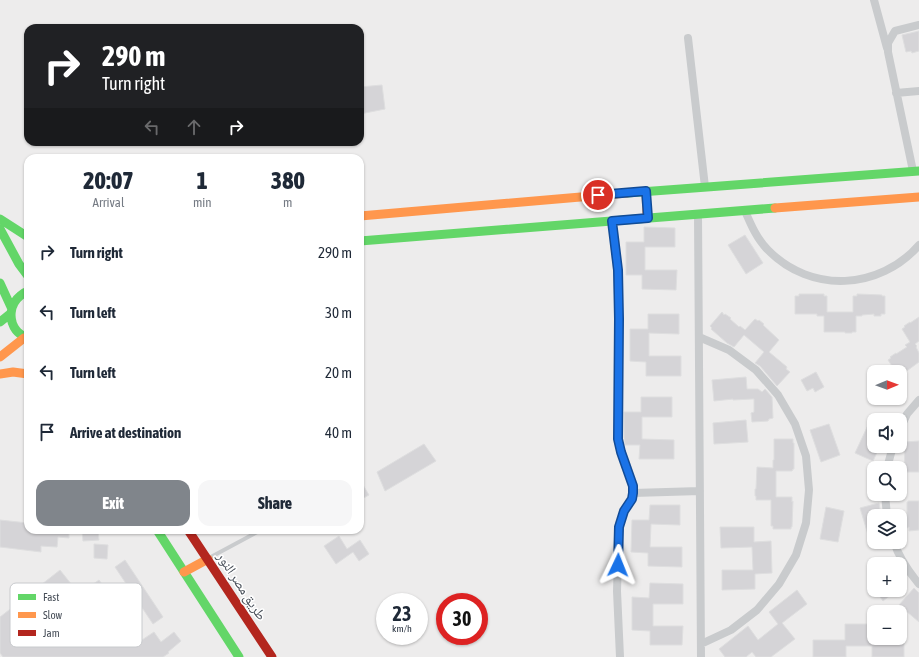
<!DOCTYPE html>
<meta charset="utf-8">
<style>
body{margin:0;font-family:"Asap Condensed","Noto Naskh Arabic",sans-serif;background:#f6f6f7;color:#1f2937;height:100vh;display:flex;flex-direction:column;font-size:15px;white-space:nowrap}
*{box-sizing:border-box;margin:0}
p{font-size:13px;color:#747a83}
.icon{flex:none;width:22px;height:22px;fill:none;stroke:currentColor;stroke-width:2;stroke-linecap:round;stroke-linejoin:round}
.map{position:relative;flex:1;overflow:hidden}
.panel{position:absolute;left:24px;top:154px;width:340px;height:380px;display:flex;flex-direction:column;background:#fff;border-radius:12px;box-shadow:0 1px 3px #0004}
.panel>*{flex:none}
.banner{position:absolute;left:24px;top:24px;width:340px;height:122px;border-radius:12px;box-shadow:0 1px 3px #0004;background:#202124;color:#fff;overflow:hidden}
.needle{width:26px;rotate:89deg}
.controls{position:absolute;left:867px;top:365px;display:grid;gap:8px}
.controls a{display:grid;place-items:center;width:40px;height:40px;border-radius:8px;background:#fff;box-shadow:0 1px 3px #0004;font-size:20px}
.speed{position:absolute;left:376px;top:593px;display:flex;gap:8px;font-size:20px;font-weight:700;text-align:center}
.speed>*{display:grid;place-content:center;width:52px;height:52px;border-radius:50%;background:#fff;box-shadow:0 1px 3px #0004;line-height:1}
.speed small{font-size:10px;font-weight:400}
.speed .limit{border:6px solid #d22;background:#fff;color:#111}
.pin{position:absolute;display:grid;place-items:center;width:34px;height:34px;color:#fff;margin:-17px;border:2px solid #fff;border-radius:50%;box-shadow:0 1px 4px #0007}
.me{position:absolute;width:44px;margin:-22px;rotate:2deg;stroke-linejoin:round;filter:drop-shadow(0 0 3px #0008)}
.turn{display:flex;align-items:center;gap:14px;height:84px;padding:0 12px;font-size:18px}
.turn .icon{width:52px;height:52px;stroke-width:2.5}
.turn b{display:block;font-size:28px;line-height:34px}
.lanes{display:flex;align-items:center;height:38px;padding:0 12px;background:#0003;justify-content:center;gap:20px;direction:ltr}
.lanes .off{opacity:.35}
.eta{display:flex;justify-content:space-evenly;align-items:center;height:68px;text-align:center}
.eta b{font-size:24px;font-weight:800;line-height:28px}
.primary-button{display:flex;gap:8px;margin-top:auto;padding:8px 12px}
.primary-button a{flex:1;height:46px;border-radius:12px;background:#80858b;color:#fff;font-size:16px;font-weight:800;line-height:46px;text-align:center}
.primary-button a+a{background:#f6f6f7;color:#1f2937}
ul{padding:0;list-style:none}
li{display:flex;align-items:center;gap:12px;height:60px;padding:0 12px}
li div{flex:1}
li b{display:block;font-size:15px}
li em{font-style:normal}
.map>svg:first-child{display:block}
.building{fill:#d5d4d7;stroke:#dededf}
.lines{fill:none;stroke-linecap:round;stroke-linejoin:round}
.lane{stroke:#c9cbcd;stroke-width:4}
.street{stroke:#c9cbcd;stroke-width:8}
.fast{stroke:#63d668;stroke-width:9}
.slow{stroke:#ff974d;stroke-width:9}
.jam{stroke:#b3261e;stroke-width:9}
.route-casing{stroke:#114b97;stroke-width:10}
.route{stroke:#1a73e8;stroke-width:7}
.labels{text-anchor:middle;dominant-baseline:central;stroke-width:3;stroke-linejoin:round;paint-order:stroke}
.street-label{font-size:14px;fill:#464d57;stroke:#fff}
.key{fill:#fff;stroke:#c8cacd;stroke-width:1}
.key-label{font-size:11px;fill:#464d57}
</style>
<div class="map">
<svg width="919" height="657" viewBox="0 0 919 657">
<rect width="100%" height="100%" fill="#edecec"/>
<path class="building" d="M919,31V51L912,53L911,51L906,52L902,35Z
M382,85L385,109L360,114V87Z
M644,227L675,228V247H645V270H677L676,290L642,289V275H626V242H644Z
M745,235L763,263L746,274L728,245Z
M799,294H824V296H827V312H853V296H857V294L882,295V296H885V314H881V316H874V314L862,315V316H856V332H852V333H845V332H824V316H817V314H795V296H799Z
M722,312L724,315L725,314L731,318L730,319L739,327L740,326L745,330L755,319L758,321L759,320L764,324L763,325L779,340L769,352L787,367L786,369L790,372L777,386L760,366L755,363L764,352L744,335L734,347L727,343L711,329L712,328L710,326Z
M648,314H679V334L649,333V356H681V376H646V362L630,361V329H648Z
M919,317V341L915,344L917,346L916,347L919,353V362L900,376V372H896L888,360L891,358L890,357L896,353V354L907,347L905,345L910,342L902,329L905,327L904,326L910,322V323Z
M816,372L824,387L815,392L813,388L807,391L801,380Z
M746,377L747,389H758L762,392L765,389L772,397L773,418L769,419L768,421L752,422L751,413L754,412V399H752L733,400V399L714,401L712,380Z
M641,397H672V417H642V439L674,440V459H639L640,445H625L624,438V412H641Z
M746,420L748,442L714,444L713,423Z
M869,423L874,425V446H880L873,461L855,453Z
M829,424L840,455L821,462L810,430Z
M774,439H793V443H794V469H793L792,471H776V497H792V502L793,501L792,527H791V529H773V526H771V500H756V496H755V489H756L757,467L773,468V460H774Z
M919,441V472H907L906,469H905L904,444H905V442Z
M424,444L436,461L385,491L377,472Z
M360,480L369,495L360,500Z
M908,501H919V530L909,531V527L907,528V502H908Z
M879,503L881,516H874V548H872L860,508Z
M650,505H680V525L651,524L650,547H682V567L648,566V553L631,552L632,520H649Z
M826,507L844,511L838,542L820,539Z
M0,520L28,523V530H69V538L58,537L57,547L41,546V552L0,547Z
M720,527H754V542L771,541L772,573L755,574V589L722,590V570H753L752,547L721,548Z
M82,530H98L99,540L83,541Z
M339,536L347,549L360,540L369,554L359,561L353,552L336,564L324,546Z
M94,544L108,545L107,559L94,558Z
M125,560L163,617L153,624L115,567Z
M60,570L107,629L115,623L89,587L99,580L142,640L154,632L161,642L174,632L181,641L168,652L169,653L163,657H3L0,653V617Z
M650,583L683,584V604H653V626H683L682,645H650V631L632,630V597L649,598Z
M914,588L919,593V622L899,605Z
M797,590L807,604L782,623L795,639L771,657H756L752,652L746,657H725L719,649L748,626L758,640L778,624L769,612Z
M875,590H897L883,601Z
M845,624H874V638H877V641H904V657H872V646H846V657H813V640H845Z"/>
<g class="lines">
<path class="lane" d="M209,558L261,530"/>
<path class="street" d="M874,0L887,48
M688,38L705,187
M896,93L919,91
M913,171L888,52V43L895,31L919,25
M745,211C751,225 757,239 768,250C811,294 880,290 919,245
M698,215L701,657
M612,221L617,270L619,319L618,439L621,451L633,486V493L632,499L624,511L619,527L617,591L620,657
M699,337L729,350L756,370L778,395L795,424L806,456L809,490L806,523L796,555L779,584L757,610L731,630L701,644
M900,429L907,414L919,400
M887,468L893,446
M633,493L700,491
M885,494L887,516
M894,542C899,558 909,572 919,584"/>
<path class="fast" d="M627,193L919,171
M0,219L28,237
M0,229L19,264L28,276
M360,241L775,208
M0,283L11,307
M28,291C25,292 22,294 20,296C10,304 8,319 16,330C19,334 23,336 28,339
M0,322L10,314
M157,530L239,657"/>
<path class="slow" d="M646,191L647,218
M775,208L919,197
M360,216L627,193
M0,357L24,338
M0,374L13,372L28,374
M184,572L208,559"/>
<path class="jam" d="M188,530L272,657"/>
</g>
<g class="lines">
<defs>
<path id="route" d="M598,195L646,191L648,218L612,221L618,270L619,319L618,439L621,452L633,486V493L632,499L624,511L619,527L618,565"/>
</defs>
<use href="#route" class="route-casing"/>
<use href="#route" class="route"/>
</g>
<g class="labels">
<g class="street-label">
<text transform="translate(242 586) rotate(57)">طريق مصر النور</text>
</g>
</g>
<rect x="10" y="583" width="132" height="64" rx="6" class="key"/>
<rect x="18" y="594" width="18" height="6" fill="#63d668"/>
<rect x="18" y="612" width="18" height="6" fill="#ff974d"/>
<rect x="18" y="630" width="18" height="6" fill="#b3261e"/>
<g class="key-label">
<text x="43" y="601">Fast</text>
<text x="43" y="619">Slow</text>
<text x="43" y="637">Jam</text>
</g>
</svg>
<div class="controls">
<a><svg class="needle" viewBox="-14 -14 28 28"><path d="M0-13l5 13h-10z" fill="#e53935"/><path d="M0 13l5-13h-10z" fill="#747a83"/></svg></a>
<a><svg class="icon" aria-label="sound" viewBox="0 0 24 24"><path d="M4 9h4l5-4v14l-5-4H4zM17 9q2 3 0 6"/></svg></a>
<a><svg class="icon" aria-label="search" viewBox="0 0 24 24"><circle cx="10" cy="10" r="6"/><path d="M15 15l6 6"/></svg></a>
<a><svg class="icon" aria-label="layers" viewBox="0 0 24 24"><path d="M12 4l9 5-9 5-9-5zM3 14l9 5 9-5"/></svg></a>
<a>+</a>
<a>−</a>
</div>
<div class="speed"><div>23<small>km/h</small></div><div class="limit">30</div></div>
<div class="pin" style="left:598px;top:195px;background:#d93025"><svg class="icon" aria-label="arrive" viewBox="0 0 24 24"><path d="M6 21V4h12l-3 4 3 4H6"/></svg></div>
<svg class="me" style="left:618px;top:565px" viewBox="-20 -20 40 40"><path d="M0-17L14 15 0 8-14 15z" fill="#1a73e8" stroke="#fff" stroke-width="4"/></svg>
<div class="banner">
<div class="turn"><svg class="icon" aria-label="right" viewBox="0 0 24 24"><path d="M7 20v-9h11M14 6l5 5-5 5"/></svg><div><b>290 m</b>Turn right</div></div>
<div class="lanes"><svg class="icon off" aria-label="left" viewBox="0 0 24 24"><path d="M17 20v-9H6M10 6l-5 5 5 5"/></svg><svg class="icon off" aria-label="ahead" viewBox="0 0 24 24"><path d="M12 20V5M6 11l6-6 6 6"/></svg><svg class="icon" aria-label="right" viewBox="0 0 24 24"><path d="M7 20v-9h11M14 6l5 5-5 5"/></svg></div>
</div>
<section class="panel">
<div class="eta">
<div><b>20:07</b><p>Arrival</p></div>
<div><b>1</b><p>min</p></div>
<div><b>380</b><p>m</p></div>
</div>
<ul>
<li><svg class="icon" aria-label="right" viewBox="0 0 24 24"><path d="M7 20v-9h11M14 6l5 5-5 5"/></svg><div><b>Turn right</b></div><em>290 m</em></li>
<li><svg class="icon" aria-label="left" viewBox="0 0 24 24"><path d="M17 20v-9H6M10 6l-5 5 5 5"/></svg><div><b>Turn left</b></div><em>30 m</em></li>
<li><svg class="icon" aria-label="left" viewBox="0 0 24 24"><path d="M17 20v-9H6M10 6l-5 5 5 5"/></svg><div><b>Turn left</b></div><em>20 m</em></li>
<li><svg class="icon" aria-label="arrive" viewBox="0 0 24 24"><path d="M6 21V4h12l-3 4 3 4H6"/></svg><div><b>Arrive at destination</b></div><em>40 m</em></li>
</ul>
<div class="primary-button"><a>Exit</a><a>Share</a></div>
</section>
</div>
